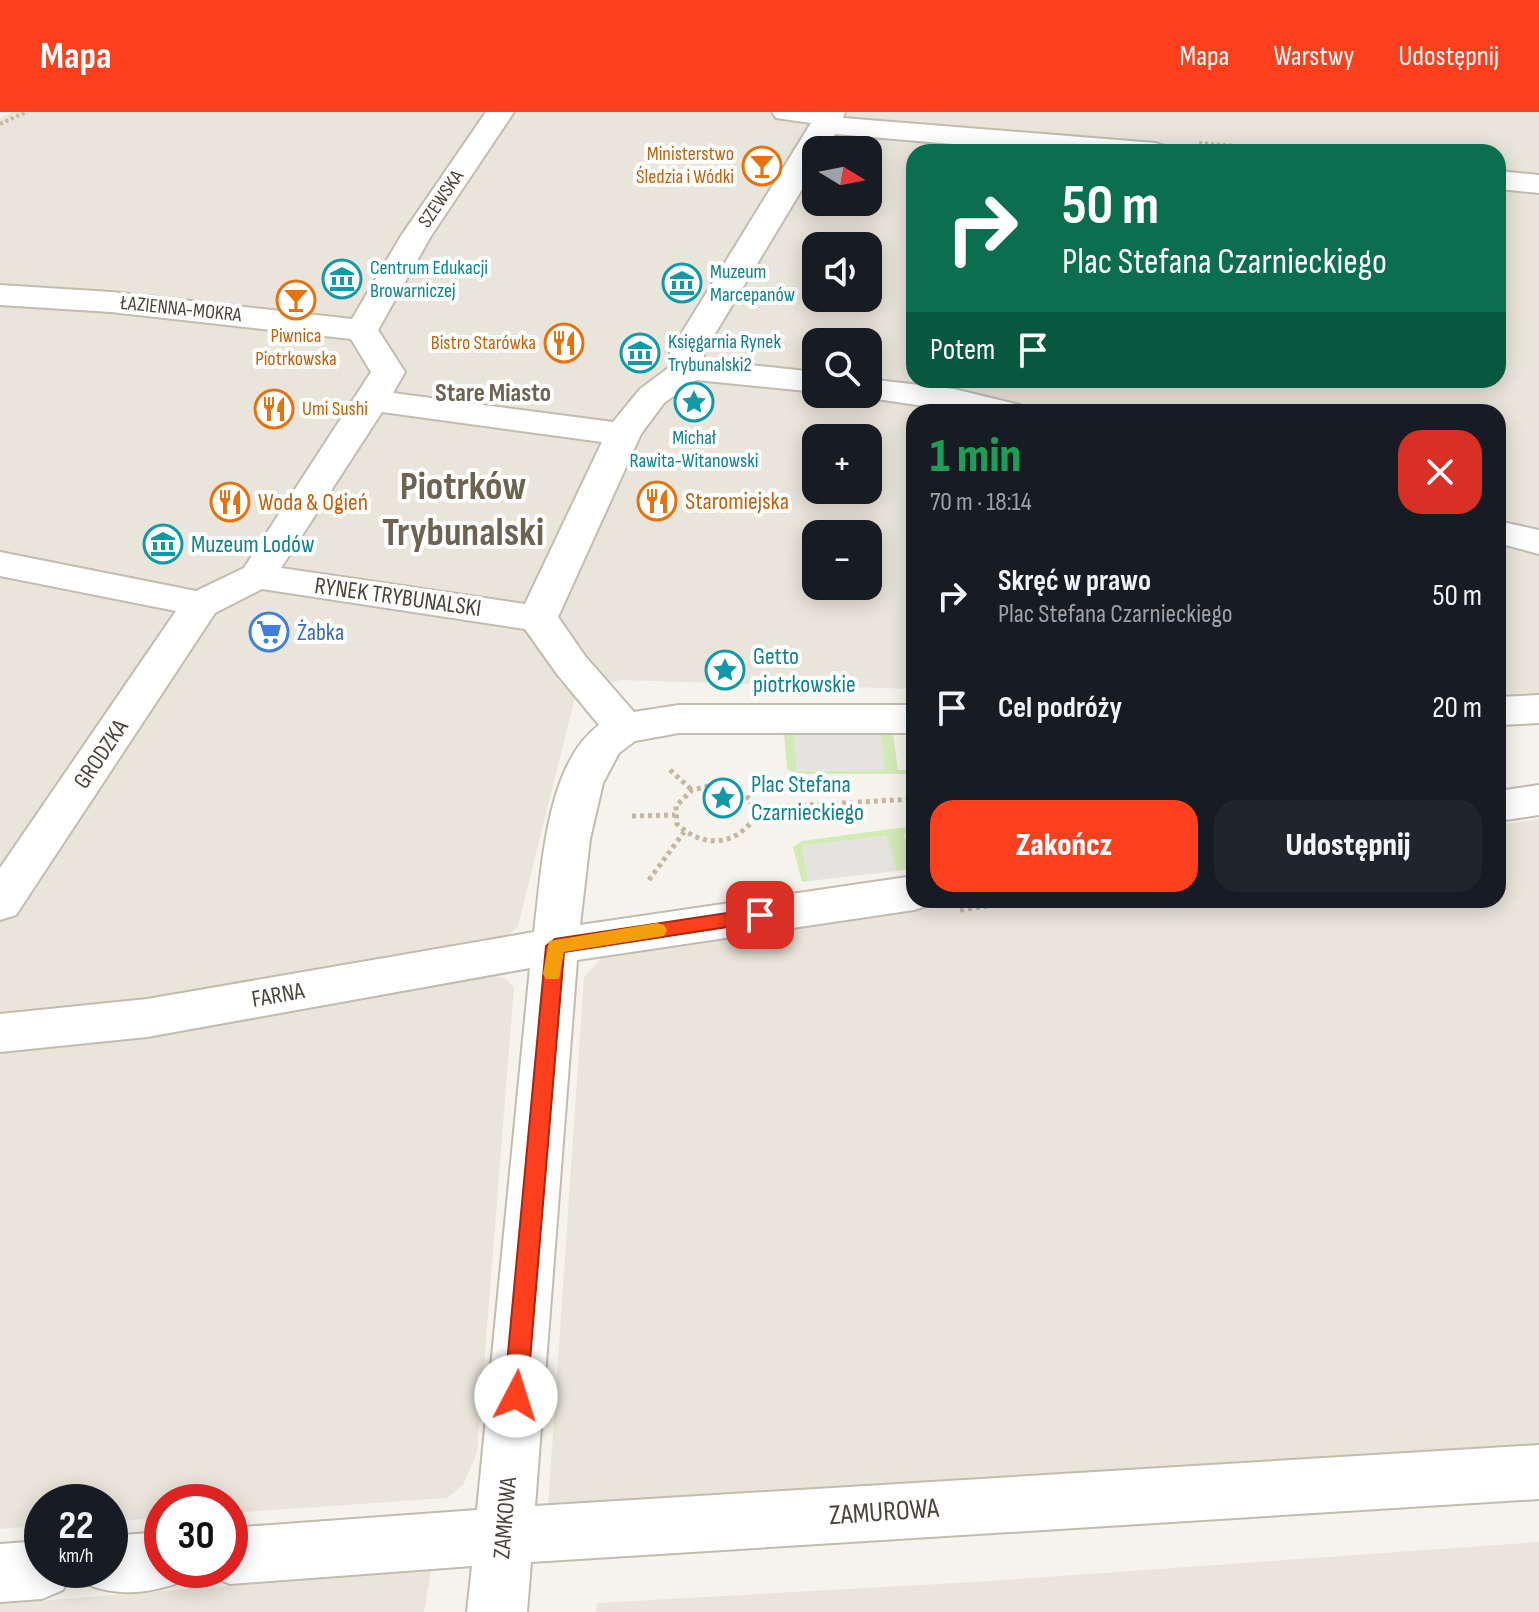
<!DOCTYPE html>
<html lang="pl">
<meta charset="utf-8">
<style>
body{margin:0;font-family:"Sofia Sans Condensed",sans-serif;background:#20242c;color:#f1f3f6;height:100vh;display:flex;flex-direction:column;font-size:30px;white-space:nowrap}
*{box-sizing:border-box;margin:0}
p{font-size:26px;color:#9ea1a6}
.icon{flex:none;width:44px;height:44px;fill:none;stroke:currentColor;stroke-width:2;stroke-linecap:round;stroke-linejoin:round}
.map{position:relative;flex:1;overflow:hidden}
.side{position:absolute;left:906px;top:292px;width:600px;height:504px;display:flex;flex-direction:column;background:#171b24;border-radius:24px;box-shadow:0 4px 20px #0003}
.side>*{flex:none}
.banner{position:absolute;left:906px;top:32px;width:600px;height:244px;border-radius:24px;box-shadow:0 4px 20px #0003;background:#0b6e4f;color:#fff;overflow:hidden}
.needle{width:52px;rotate:100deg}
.buttons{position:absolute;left:802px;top:24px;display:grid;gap:16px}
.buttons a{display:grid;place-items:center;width:80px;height:80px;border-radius:16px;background:#171b24;box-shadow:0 4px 20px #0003;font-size:40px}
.speed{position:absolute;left:24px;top:1372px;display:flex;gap:16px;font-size:40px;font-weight:700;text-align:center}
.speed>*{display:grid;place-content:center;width:104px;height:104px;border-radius:50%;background:#171b24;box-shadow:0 4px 20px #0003;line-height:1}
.speed small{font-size:20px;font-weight:400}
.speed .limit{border:12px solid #d22;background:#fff;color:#111}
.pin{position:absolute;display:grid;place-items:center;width:68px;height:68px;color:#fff;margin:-34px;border-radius:16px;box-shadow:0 4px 12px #0006}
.me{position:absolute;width:88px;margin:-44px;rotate:5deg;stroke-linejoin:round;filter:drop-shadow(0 0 6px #0008)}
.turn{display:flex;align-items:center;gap:28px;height:168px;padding:0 24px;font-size:36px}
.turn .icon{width:104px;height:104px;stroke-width:2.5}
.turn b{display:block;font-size:56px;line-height:68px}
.then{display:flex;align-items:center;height:76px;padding:0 24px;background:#0003;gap:16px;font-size:30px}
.round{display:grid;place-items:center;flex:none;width:84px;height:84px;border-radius:24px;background:#20242c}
.head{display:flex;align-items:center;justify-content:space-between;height:136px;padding:0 24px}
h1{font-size:48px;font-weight:800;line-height:60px;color:#1e9e55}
.action{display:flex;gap:16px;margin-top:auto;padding:16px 24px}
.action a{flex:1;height:92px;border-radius:24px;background:#fc3f1d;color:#fff;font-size:32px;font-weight:800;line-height:92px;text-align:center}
.action a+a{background:#20242c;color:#f1f3f6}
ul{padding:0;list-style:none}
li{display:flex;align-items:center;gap:24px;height:112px;padding:0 24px}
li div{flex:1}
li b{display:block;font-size:30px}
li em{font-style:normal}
header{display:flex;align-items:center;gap:48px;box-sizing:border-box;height:112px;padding:0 40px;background:#fc3f1d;color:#fff}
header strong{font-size:38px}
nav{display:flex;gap:44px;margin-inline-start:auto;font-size:28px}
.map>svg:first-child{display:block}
.residential{fill:#eae5da;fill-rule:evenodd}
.green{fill:#d2eab5}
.parking{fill:#e5e3e0}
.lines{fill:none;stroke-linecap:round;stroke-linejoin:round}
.minor-casing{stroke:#c2bbae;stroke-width:4}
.path-far1{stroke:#c4b79f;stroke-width:4;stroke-dasharray:3 3;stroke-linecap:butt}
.path{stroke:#c4b79f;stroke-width:5;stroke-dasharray:4 4;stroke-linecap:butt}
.minor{fill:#fff;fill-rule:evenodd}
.route{fill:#fc3f1d;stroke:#a42913;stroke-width:2}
.slow{fill:#f59e0b}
.labels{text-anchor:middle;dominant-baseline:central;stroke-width:8;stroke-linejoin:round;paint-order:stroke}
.far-food-label{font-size:20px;fill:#c56008;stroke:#fff;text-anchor:end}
.far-street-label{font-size:20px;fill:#4b4439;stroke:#fff}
.far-culture-label{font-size:20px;fill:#0d838f;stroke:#fff;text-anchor:start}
.food-label{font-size:24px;fill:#c56008;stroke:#fff;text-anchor:start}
.culture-label{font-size:24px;fill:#0d838f;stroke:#fff;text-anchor:start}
.street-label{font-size:24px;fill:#4b4439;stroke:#fff}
.shop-label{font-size:24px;fill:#366cbe;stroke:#fff;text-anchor:start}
.far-district-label{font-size:26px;font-weight:bold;fill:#6e6250;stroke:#fff}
.near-street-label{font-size:28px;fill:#4b4439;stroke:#fff}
.town-label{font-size:40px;font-weight:bold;fill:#6e6250;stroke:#fff}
</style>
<header>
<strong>Mapa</strong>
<nav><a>Mapa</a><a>Warstwy</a><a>Udostępnij</a></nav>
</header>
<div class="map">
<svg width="1539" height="1500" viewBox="0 0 1539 1500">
<rect width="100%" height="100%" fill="#f6f3ec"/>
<path class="residential" d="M14,0H1539V583L1498,585V300H914V577L620,568L576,581L518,814L507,824L63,901L0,909V6ZM816,38H868V90H816ZM914,40H1498V268H914ZM816,134H868V186H816ZM816,230H868V282H816ZM816,326H868V378H816ZM816,422H868V474H816Z
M1539,707V1333L548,1395L584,865L603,845L990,788H1498V713Z
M488,863L504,866L514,875L477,1341L463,1373L447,1386L230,1401V1390H162V1406L110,1409V1390H42V1414L0,1417V936L120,928Z
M1539,1430V1500H596L597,1491L974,1470Z
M431,1458L424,1500H0V1492Z"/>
<path class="green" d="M784,622H795L797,659L884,658L881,622H893L898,658H914V662H796L787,657Z
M914,714V720L904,722L914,756L897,759L886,724L802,734L809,769L802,770L793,735L802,729Z"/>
<path class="parking" d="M795,622H881L885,658L796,659Z
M887,724L897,759L809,769L802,734Z"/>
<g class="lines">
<defs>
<path id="minor" d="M486,0H514L431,124L378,218L405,260L393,281L613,310L640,277L671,254L670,240L811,11L776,6L772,0H845L843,6L1155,31L1165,34L1170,40H1049L835,22L826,38H816V54L704,240V248L816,260V280L696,268L664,291L641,322L558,505L585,544L634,600L679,593H914V621H679L635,629L619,641L603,671L590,727L580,813L914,764V788H932L930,793L914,798L577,848L535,1394L1539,1333V1387L531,1450L527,1500H467L472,1454L230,1472L209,1464L207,1458H230V1416L477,1398L530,856L147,925L0,940V902L147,887L534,820C542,759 545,653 599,613L557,562L525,517L262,477L215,501L16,803L0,808V756L176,499L0,464V440L196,479L244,456L371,260L351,227L111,200L0,193V173L111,180L352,207L401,124ZM382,300L602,330L525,492L281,456Z
M1498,59L1539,63V81L1498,77Z
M868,267L954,277L1020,293L1025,300H965L856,284L854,282H868Z
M1498,409L1539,418V442L1498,431Z
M1539,583V611L1498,613V585Z
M1539,673V703L1498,709V679Z
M162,1420V1458H188L183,1469C153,1481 119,1485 89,1473L83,1458H110V1424Z
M42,1429V1458H71L63,1478L42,1487L0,1490V1432Z"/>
</defs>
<use href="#minor" class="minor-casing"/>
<path class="path-far1" d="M0,12L26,0
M1199,31L1317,40"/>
<path class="path" d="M670,658L692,678
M717,672L730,675L750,687L755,705C735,735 702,736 677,712L676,694L692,678Z
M754,696L914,687
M632,704L675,703
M649,768L684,720
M960,798L1031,788"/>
<use href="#minor" class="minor"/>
</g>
<path class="route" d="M760,796L769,803L760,810L564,840L527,1284L524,1291L516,1294L508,1291L504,1284L546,834L555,827Z"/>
<path class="slow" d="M657,811L664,813L667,818L664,824L564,840L559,867H546L543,862L549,829Z"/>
<defs>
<symbol id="bar-ring" viewBox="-11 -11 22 22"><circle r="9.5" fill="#fff" stroke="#e8710a" stroke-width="1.5"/><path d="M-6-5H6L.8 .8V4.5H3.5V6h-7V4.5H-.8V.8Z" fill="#e8710a"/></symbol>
<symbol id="museum-ring" viewBox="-11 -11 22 22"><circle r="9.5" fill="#fff" stroke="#0f9aa8" stroke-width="1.5"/><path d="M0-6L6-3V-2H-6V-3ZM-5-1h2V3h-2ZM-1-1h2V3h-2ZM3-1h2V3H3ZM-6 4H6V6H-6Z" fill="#0f9aa8"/></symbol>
<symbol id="restaurant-ring" viewBox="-11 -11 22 22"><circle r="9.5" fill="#fff" stroke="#e8710a" stroke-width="1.5"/><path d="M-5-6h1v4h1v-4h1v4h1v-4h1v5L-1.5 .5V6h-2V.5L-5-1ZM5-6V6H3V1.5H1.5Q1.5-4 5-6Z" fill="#e8710a"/></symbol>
<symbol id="sight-ring" viewBox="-11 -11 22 22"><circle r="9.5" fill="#fff" stroke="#0f9aa8" stroke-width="1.5"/><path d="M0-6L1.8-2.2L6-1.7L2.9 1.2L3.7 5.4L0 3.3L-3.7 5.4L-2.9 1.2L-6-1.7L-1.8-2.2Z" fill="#0f9aa8"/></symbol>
<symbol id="supermarket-ring" viewBox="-11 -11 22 22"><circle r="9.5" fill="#fff" stroke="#3f7fe0" stroke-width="1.5"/><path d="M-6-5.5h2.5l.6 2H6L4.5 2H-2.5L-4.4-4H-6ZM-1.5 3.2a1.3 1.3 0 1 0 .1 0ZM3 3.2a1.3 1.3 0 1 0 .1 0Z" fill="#3f7fe0"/></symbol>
</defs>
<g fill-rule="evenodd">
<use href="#bar-ring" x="740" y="32" width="44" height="44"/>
<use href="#museum-ring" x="320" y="145" width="44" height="44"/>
<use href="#museum-ring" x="660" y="149" width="44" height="44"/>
<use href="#bar-ring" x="274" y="166" width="44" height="44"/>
<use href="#restaurant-ring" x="542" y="209" width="44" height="44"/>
<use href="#museum-ring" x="618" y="219" width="44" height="44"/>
<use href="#sight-ring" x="672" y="268" width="44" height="44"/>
<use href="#restaurant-ring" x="252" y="275" width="44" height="44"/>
<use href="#restaurant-ring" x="635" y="367" width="44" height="44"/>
<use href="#restaurant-ring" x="208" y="368" width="44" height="44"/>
<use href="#museum-ring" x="141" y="410" width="44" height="44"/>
<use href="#supermarket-ring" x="247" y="498" width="44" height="44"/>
<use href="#sight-ring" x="703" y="536" width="44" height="44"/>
<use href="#sight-ring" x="701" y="664" width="44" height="44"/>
</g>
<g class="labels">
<g class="far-food-label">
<text x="734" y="42">Ministerstwo<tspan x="734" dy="23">Śledzia i Wódki</tspan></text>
<text x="296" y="224" text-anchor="middle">Piwnica<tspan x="296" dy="23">Piotrkowska</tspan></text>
<text x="536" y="231">Bistro Starówka</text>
<text x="302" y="297" text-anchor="start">Umi Sushi</text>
</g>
<g class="far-street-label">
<text transform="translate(441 87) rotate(-56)">SZEWSKA</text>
<text transform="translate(181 197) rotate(6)">ŁAZIENNA-MOKRA</text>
</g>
<g class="far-culture-label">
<text x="370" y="156">Centrum Edukacji<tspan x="370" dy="23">Browarniczej</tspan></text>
<text x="710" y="160">Muzeum<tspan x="710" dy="23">Marcepanów</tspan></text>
<text x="668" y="230">Księgarnia Rynek<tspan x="668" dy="23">Trybunalski2</tspan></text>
<text x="694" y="326" text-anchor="middle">Michał<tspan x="694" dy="23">Rawita-Witanowski</tspan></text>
</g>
<g class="food-label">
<text x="685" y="389">Staromiejska</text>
<text x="258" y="390">Woda &amp; Ogień</text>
</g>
<g class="culture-label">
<text x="191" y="432">Muzeum Lodów</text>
<text x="753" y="544">Getto<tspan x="753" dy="28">piotrkowskie</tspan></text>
<text x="751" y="672">Plac Stefana<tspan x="751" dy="28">Czarnieckiego</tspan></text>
</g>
<g class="street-label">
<text transform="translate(398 485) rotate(8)">RYNEK TRYBUNALSKI</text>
<text transform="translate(101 642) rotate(-56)">GRODZKA</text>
<text transform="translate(278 883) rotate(-10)">FARNA</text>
<text transform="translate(505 1406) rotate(-85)">ZAMKOWA</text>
</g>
<g class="shop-label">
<text x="297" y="520">Żabka</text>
</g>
<g class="far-district-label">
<text x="493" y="281">Stare Miasto</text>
</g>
<g class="near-street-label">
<text transform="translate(884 1400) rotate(-4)">ZAMUROWA</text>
</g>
<g class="town-label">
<text x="463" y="375">Piotrków<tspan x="463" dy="46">Trybunalski</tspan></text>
</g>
</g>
</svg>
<div class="buttons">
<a><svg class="needle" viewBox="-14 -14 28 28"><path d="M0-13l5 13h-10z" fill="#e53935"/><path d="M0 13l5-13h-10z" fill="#9ea1a6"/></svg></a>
<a><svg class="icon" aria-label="sound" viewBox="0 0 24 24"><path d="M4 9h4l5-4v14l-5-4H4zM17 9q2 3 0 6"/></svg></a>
<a><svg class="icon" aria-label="search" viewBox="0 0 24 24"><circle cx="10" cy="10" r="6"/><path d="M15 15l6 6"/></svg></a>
<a>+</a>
<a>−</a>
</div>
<div class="speed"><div>22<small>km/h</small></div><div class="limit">30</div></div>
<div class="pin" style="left:760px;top:803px;background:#d93025"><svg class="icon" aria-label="arrive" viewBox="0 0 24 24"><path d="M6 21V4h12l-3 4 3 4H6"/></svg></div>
<svg class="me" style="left:516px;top:1284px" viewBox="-20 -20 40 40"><circle r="19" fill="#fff"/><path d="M0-13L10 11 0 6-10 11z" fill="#fc3f1d"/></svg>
<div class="banner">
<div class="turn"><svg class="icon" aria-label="right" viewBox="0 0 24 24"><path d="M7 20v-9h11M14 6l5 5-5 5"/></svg><div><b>50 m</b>Plac Stefana Czarnieckiego</div></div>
<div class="then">Potem<svg class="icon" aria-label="arrive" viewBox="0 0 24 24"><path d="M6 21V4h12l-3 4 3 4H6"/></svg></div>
</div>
<section class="side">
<div class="head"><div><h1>1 min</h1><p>70 m · 18:14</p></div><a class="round" style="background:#d93025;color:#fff"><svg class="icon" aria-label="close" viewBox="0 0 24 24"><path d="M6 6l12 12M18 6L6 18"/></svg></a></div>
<ul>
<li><svg class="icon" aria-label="right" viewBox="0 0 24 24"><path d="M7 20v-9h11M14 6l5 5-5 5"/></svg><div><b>Skręć w prawo</b><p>Plac Stefana Czarnieckiego</p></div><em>50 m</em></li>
<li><svg class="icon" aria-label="arrive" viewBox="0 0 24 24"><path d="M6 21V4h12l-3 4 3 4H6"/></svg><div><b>Cel podróży</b></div><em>20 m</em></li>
</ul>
<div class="action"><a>Zakończ</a><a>Udostępnij</a></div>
</section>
</div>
